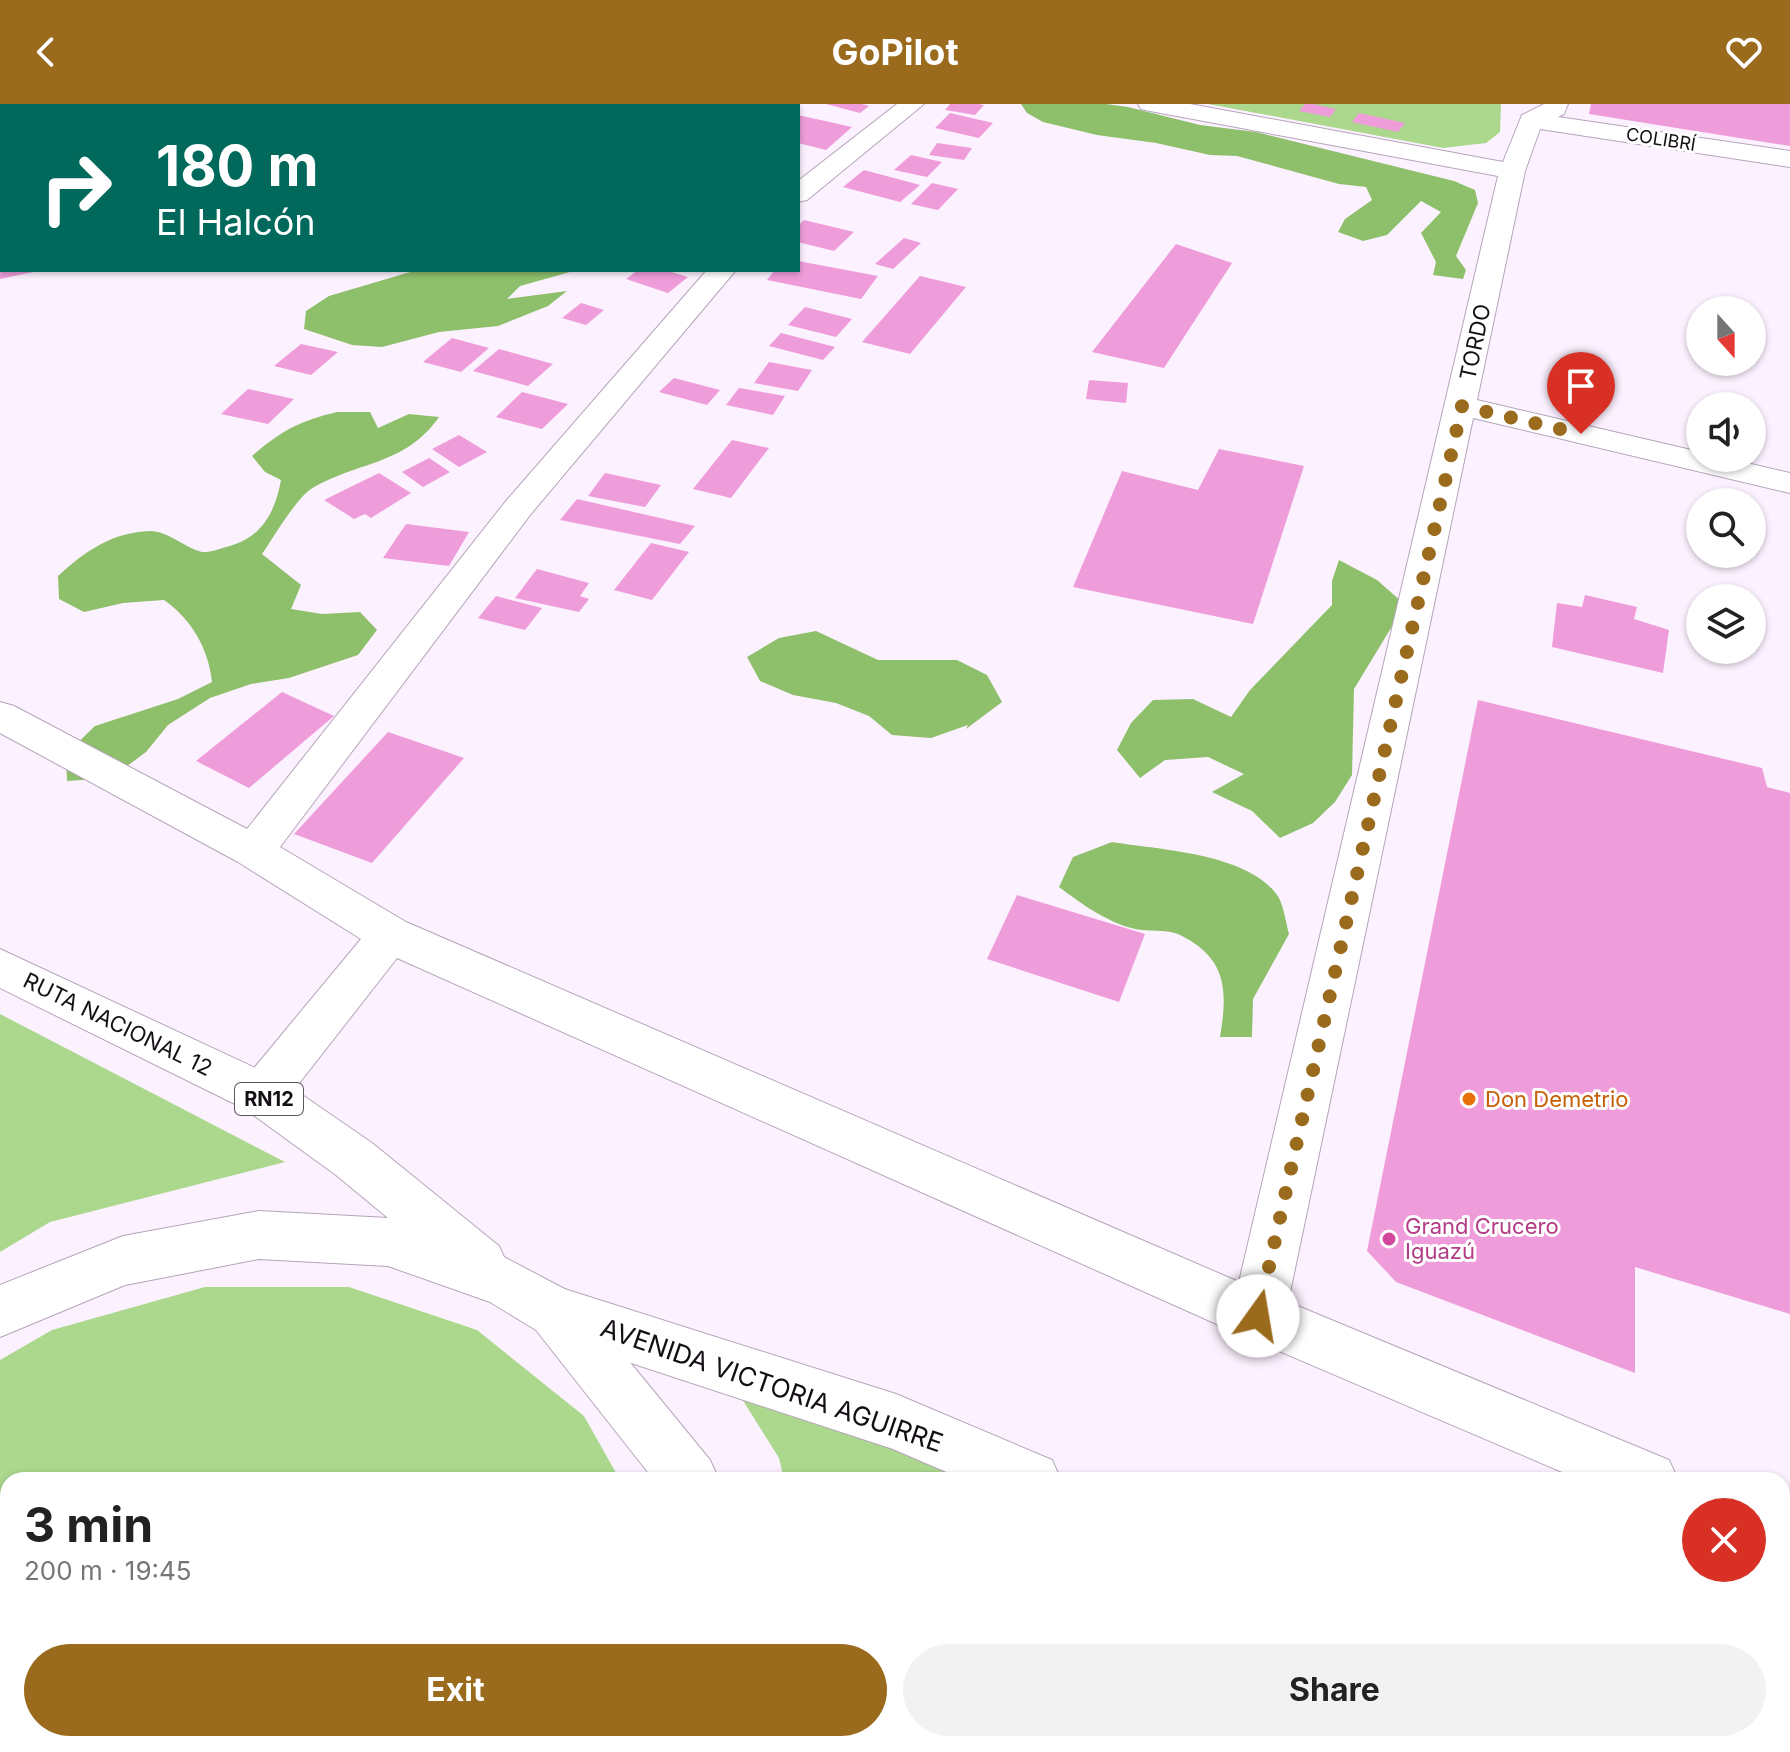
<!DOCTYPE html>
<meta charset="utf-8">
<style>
body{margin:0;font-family:Inter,sans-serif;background:#f2f2f2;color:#222;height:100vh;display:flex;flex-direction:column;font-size:30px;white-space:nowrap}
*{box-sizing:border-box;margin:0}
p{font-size:26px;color:#767676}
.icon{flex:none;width:44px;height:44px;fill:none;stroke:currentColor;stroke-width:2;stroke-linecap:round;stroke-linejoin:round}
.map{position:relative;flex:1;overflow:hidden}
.side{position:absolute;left:0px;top:1368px;width:1790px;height:280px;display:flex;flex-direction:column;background:#fff;border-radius:24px 24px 0 0;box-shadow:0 2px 6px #0004}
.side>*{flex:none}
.hud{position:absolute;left:0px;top:0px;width:800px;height:168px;box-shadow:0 2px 6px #0004;background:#00695c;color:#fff;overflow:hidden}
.needle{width:52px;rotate:159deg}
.tools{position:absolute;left:1686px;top:192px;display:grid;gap:16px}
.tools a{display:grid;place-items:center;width:80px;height:80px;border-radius:50%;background:#fff;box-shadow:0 2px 6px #0004;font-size:40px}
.pin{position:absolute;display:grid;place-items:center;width:68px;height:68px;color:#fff;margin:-82px -34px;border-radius:50% 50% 50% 0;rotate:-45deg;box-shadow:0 0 8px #0007}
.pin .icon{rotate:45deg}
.me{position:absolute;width:88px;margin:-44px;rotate:13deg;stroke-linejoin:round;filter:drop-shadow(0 0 6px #0008)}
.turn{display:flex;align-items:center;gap:28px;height:168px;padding:0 24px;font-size:36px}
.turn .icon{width:104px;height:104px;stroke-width:2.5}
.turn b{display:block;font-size:56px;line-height:68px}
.round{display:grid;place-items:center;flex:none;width:84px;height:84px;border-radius:42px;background:#f2f2f2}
.overview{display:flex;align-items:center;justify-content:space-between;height:136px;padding:0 24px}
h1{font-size:48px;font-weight:700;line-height:60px}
.action{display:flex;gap:16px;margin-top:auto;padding:16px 24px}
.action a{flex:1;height:92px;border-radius:48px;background:#9a6b1d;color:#fff;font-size:32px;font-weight:700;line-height:92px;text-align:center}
.action a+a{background:#f2f2f2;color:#222}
header{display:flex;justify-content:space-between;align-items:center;height:104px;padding:0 24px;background:#9a6b1d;color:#fff;font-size:36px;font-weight:700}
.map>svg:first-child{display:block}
.green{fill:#abd88d}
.forest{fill:#8ebf6b}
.building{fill:#ef9cdb}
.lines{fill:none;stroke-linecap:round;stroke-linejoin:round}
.service-casing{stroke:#b5a5ba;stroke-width:2}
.minor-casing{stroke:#b5a5ba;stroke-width:2}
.secondary-casing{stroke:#b5a5ba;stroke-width:2}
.trunk-casing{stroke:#b5a5ba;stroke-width:2}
.service{fill:#fff;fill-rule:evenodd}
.minor{fill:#fff;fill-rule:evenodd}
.secondary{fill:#fff;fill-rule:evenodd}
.trunk{fill:#fff;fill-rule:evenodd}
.route{stroke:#9a6b1d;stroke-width:14;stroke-dasharray:0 25.2}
.food-dot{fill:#e8710a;stroke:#fff;stroke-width:3}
.hotel-dot{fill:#d1479c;stroke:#fff;stroke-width:3}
.labels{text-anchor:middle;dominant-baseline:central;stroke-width:6;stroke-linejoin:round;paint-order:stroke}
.far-street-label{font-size:18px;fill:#140e15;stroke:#fff}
.shield{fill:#fff;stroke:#5a565b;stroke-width:2}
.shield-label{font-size:20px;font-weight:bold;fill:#140e15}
.street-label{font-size:22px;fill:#140e15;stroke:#fff}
.food-label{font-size:22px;fill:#c56008;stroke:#fff;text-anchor:start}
.hotel-label{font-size:22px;fill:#b23c85;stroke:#fff;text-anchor:start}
.near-street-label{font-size:26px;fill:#140e15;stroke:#fff}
</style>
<header><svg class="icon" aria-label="back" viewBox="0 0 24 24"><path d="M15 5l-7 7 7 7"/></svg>GoPilot<svg class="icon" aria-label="heart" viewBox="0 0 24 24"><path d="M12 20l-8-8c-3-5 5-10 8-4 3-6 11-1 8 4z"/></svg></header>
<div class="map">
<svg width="1790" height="1648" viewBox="0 0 1790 1648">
<rect width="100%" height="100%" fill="#fcf1ff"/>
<path class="green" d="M1208,0H1501L1500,28L1486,39L1443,44Z
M0,910L285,1058L50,1118L0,1148Z
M205,1183H349L477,1226L584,1312L620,1376H8V1640H691V1648H0V1256L52,1226Z
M720,1260L985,1376H784L779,1354Z
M837,1640H1638L1658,1648H837Z"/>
<path class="forest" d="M1021,0H1106L1128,3L1200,21L1256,28L1454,77L1475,86L1478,99L1456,152L1466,166L1463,175L1433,171L1436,158L1421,129L1441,108L1421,97L1387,131L1363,137L1338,128L1345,115L1372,96L1366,83L1339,80L1237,52L1210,51L1156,39L1097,31L1043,18L1027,9Z
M417,166H577L520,182L507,195L567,187L548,202L498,222L439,228L382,243L352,241L304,225L306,207L329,192Z
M337,308H370L378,324L409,310L439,313C405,362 357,357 311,385C295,396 274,433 262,450L301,481L291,505L322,510L360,508L377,526L358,551L289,574L251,580L210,594L168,621L146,648L111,674L67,677L66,650L95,622L178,595L212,578C208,544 192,516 164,496L123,499L84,508L59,495L58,472C85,447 113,428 150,427C168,427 185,444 202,448C209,449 219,445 226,443C261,435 275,409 281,376L265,368L252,352C281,327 299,317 337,308Z
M1339,456L1377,476L1401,497L1394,519L1354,585L1352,671L1335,698L1313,719L1280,734L1252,707L1212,688L1244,670L1208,653L1165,656L1140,674L1117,646L1131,619L1153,596L1193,595L1231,613L1250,586L1332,501V477Z
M816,527L878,556H957L987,571L1002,598L966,625L968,621L931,634L892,631L869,612L836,599L793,591L760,577L747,553L779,534Z
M1112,738C1160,746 1251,749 1279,794C1284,804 1286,819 1289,830L1253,895L1252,933H1220C1228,886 1227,853 1178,830C1165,825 1148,828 1135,825C1106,818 1082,800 1059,783L1073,753Z"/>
<path class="building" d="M826,0H862L869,2L860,9Z
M950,0H978L984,1L975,11L945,6Z
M1305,0H1313L1336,5L1330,13L1299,7Z
M1591,0H1790V42L1589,10Z
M950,9L993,19L979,34L935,24Z
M1359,9L1405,19L1398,28L1352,18Z
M798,11L852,23L826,46L798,39Z
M937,39L972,44L964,56L929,51Z
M911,51L942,58L927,73L894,66Z
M864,66L920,81L900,98L843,83Z
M932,79L958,85L938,106L911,100Z
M804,116L854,128L834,147L798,138V122Z
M904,134L921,139L893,165L875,160Z
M1176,140L1232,159L1164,264L1092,248Z
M798,157L878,172L861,195L767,176L775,166H798Z
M0,166H38V167L0,175Z
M638,166H665L688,173L668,189L626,175Z
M920,172L966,183L910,250L862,238Z
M581,199L604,206L586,221L562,214Z
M805,203L852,215L836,233L788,221Z
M781,229L835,243L823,256L769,242Z
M452,234L489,244L461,268L423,258Z
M301,240L338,248L311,271L274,262Z
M499,245L553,260L528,282L473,267Z
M769,258L812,266L798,287L754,279Z
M674,274L720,286L707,301L659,288Z
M1089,276L1128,279L1126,299L1086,295Z
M739,284L785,292L773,311L726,301Z
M248,285L294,295L268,320L221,310Z
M522,288L568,300L542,325L496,313Z
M459,331L487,348L459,363L432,345Z
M732,336L769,344L731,394L693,385Z
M1219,345L1304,362L1253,520L1073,483L1122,367L1198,386Z
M429,354L450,368L423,383L402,368Z
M379,369L411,389L371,414L365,410L354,415L324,396Z
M605,369L661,381L645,403L588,392Z
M577,395L695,422L680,440L560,416Z
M406,420L469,428L449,462L383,454Z
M651,439L689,448L652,496L614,486Z
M537,465L589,479L580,492L589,495L579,508L515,494Z
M1585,491L1637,503L1634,515L1669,526L1663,569L1552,543L1557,499L1582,503Z
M496,492L542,504L525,526L478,514Z
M282,588L334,612L249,684L196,657Z
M1478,596L1762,664L1767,683L1790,689V1210L1635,1163V1269L1396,1178L1367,1147Z
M388,628L464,654L372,759L294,730Z
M1017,791L1145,830L1119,898L987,855Z"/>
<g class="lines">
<defs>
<path id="service" d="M562,0H578L561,2Z"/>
<path id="minor" d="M897,0H924L807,96L798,98V77Z
M1138,0H1190L1503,58L1522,11L1544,0H1568L1564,10L1558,13L1790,47V63L1540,25L1525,67L1477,296L1700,348V354H1726L1790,369V389L1473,314L1288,1198L1669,1356L1678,1376H1581L1239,1230L397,854L279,1005L262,1011L245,1005L238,990L245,975L361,835L238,758L0,629V598L14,602L247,725L506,397L707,166H736L530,411L280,743L406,818L1239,1178L1498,72L1150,7L1141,5Z
M1782,1403L1790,1406V1464L1782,1461Z"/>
<path id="secondary" d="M555,1182L896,1290L1052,1356L1061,1376H965L893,1345L555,1234L536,1226L528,1208L536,1190Z
M1622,1640H1701L1704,1648H1626Z"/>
<path id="trunk" d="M0,845L279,975L372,1039L499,1142L504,1153L574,1190L710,1356L719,1376H654L536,1226L490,1198L388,1162L259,1155L125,1181L0,1233V1181L123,1132L259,1107L388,1114L336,1071L245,1005L0,884Z
M719,1640H783V1648H719Z"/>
</defs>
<use href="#service" class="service-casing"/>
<use href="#minor" class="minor-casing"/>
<use href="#secondary" class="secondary-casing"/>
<use href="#trunk" class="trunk-casing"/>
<use href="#service" class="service"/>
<use href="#minor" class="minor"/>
<use href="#secondary" class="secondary"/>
<use href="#trunk" class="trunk"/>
</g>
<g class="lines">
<path class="route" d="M1258,1212L1462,302L1581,330"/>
</g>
<circle class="food-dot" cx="1469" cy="995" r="8"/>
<circle class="hotel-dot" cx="1389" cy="1135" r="8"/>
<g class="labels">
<g class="far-street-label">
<text transform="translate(1661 35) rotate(9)">COLIBRÍ</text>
</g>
<rect class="shield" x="235" y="979" width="68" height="32" rx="6"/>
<g class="shield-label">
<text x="269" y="995">RN12</text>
</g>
<g class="street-label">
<text transform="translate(1475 238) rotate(-78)">TORDO</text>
<text transform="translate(118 920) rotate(26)">RUTA NACIONAL 12</text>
</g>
<g class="food-label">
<text x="1485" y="995">Don Demetrio</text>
</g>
<g class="hotel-label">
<text x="1405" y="1122">Grand Crucero<tspan x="1405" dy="25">Iguazú</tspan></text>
</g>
<g class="near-street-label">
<text transform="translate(772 1281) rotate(19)">AVENIDA VICTORIA AGUIRRE</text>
</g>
</g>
</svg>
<div class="tools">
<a><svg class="needle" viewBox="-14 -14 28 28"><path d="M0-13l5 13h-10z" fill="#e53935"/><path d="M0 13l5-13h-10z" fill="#767676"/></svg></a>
<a><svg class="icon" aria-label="sound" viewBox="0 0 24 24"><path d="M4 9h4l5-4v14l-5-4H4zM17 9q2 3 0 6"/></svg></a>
<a><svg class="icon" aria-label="search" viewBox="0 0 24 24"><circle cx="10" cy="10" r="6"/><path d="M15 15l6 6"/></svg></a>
<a><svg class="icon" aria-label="layers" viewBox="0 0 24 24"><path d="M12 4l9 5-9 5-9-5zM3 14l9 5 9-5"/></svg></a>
</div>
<div class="pin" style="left:1581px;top:330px;background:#d93025"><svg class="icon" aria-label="arrive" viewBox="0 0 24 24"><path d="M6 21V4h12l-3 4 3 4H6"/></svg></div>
<svg class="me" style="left:1258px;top:1212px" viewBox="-20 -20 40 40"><circle r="19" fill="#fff"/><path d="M0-13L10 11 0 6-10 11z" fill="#9a6b1d"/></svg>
<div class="hud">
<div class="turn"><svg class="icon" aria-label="right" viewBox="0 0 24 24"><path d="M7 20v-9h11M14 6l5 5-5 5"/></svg><div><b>180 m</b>El Halcón</div></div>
</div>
<section class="side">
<div class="overview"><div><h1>3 min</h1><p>200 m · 19:45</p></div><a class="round" style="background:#d93025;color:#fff"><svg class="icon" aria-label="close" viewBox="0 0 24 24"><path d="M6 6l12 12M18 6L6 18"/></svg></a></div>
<div class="action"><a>Exit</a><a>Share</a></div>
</section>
</div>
